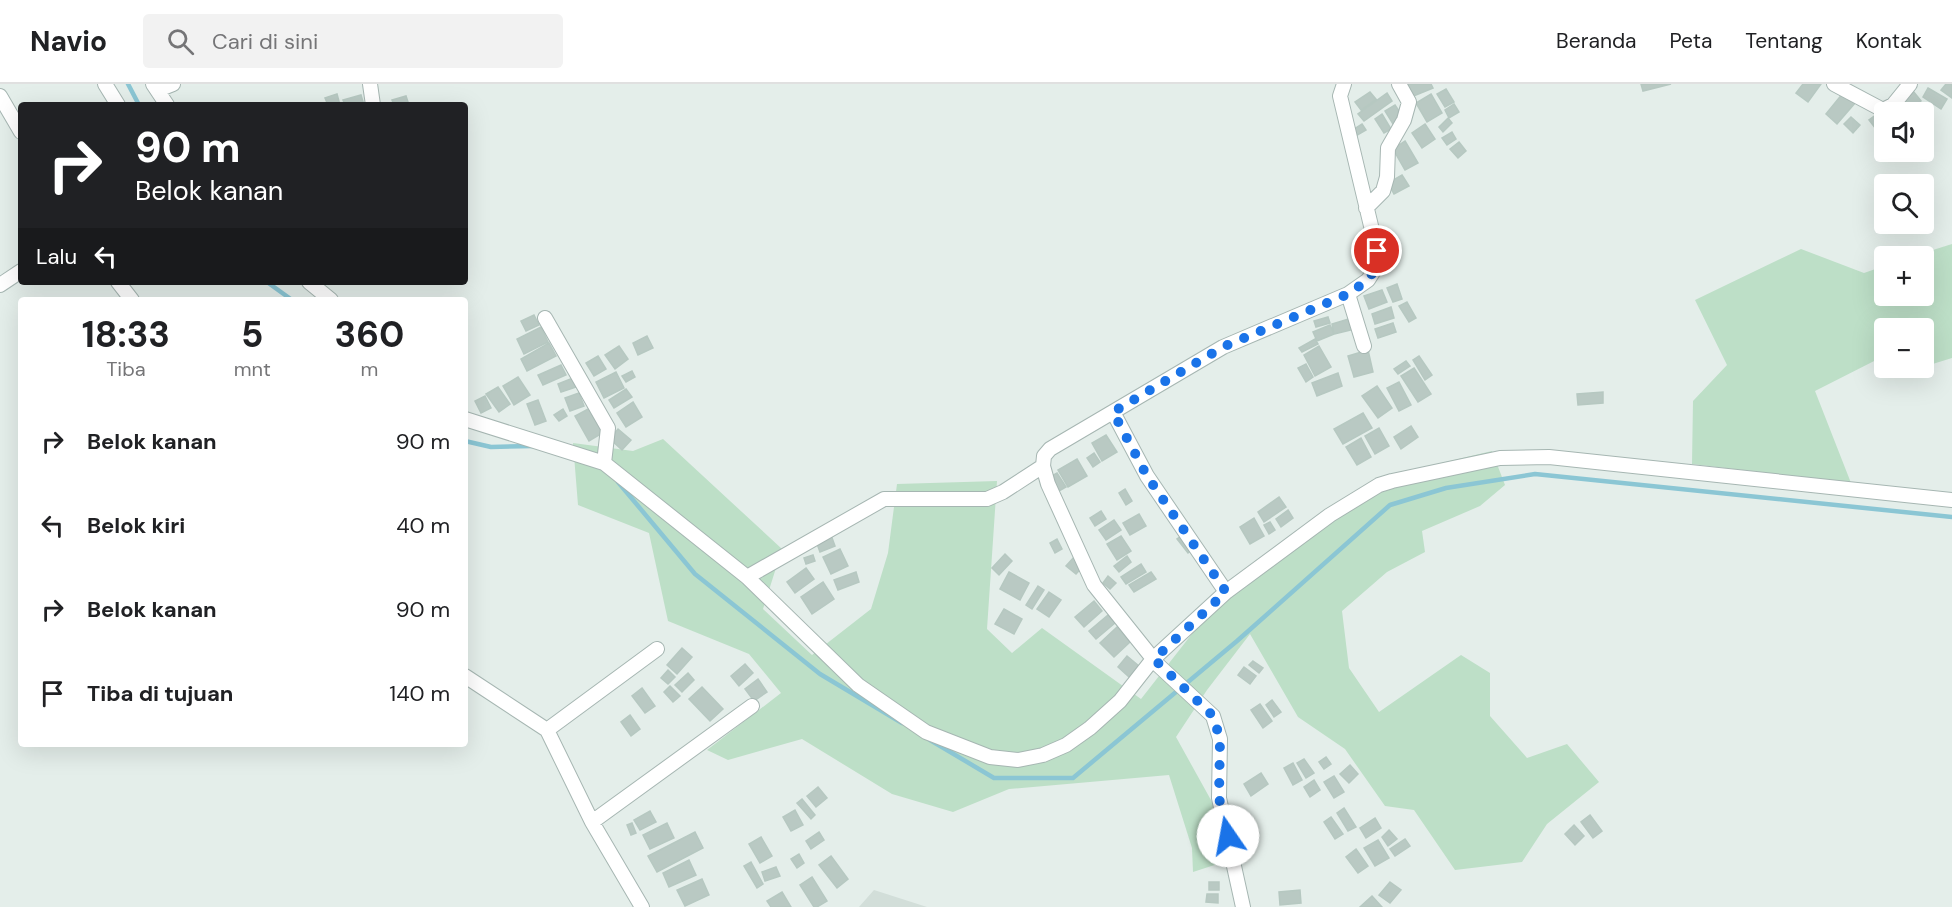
<!DOCTYPE html>
<html lang="id">
<meta charset="utf-8">
<style>
body{margin:0;font-family:"DM Sans",sans-serif;background:#f2f2f2;color:#202124;height:100vh;display:flex;flex-direction:column;font-size:22px;white-space:nowrap}
*{box-sizing:border-box;margin:0}
p{font-size:20px;color:#757577}
.icon{flex:none;width:33px;height:33px;fill:none;stroke:currentColor;stroke-width:2;stroke-linecap:round;stroke-linejoin:round}
.map{position:relative;flex:1;overflow:hidden}
.details{position:absolute;left:18px;top:213px;width:450px;height:450px;display:flex;flex-direction:column;background:#fff;border-radius:6px;box-shadow:0 6px 24px #0002}
.details>*{flex:none}
.hud{position:absolute;left:18px;top:18px;width:450px;height:183px;border-radius:6px;box-shadow:0 6px 24px #0002;background:#202124;color:#fff;overflow:hidden}
.tools{position:absolute;left:1874px;top:18px;display:grid;gap:12px}
.tools a{display:grid;place-items:center;width:60px;height:60px;border-radius:6px;background:#fff;box-shadow:0 6px 24px #0002;font-size:30px}
.pin{position:absolute;display:grid;place-items:center;width:51px;height:51px;color:#fff;margin:-26px;border:3px solid #fff;border-radius:50%;box-shadow:0 2px 6px #0007}
.me{position:absolute;width:66px;margin:-33px;rotate:348deg;stroke-linejoin:round;filter:drop-shadow(0 0 4px #0008)}
.turn{display:flex;align-items:center;gap:21px;height:126px;padding:0 18px;font-size:27px}
.turn .icon{width:78px;height:78px;stroke-width:2.5}
.turn b{display:block;font-size:42px;line-height:51px}
.then{display:flex;align-items:center;height:57px;padding:0 18px;background:#0003;gap:12px;font-size:22px}
.eta{display:flex;justify-content:space-evenly;align-items:center;height:102px;text-align:center}
.eta b{font-size:36px;font-weight:700;line-height:42px}
ul{padding:0;list-style:none}
li{display:flex;align-items:center;gap:18px;height:84px;padding:0 18px}
li div{flex:1}
li b{display:block;font-size:22px}
li em{font-style:normal}
header{display:flex;align-items:center;gap:36px;box-sizing:border-box;height:84px;padding:0 30px;background:#fff;border-bottom:2px solid #e0e0e0}
header strong{font-size:28px}
nav{display:flex;gap:33px;margin-inline-start:auto;font-size:21px}
.search{width:420px;height:54px;background:#f2f2f2;display:flex;align-items:center;gap:15px;box-sizing:border-box;padding:0 21px;border-radius:6px;color:#757577;font-size:22px}
.map>svg:first-child{display:block}
.built{fill:#d2ded9}
.green{fill:#bddfc7}
.lines{fill:none;stroke-linecap:round;stroke-linejoin:round}
.stream{stroke:#8bc6d4;stroke-width:4.5}
.building{fill:#b9c9c3;stroke:#b6c8c1;stroke-width:1.5}
.minor-casing{stroke:#a6b6b2;stroke-width:16}
.minor{stroke:#fff;stroke-width:14}
.route{stroke:#1a73e8;stroke-width:10;stroke-dasharray:0 18}
</style>
<header>
<strong>Navio</strong>
<div class="search"><svg class="icon" aria-label="search" viewBox="0 0 24 24"><circle cx="10" cy="10" r="6"/><path d="M15 15l6 6"/></svg>Cari di sini</div>
<nav><a>Beranda</a><a>Peta</a><a>Tentang</a><a>Kontak</a></nav>
</header>
<div class="map">
<svg width="1952" height="823" viewBox="0 0 1952 823">
<rect width="100%" height="100%" fill="#e4eeea"/>
<path class="built" d="M874,806L927,823H859Z"/>
<path class="green" d="M1952,160V274L1923,283V244H1884V272L1815,307L1851,399L1692,380L1693,317L1727,281L1695,216L1801,165L1864,189L1884,182V212H1923V172H1914Z
M663,355L782,465L763,525L812,571L871,525L888,469L897,400L997,397L987,545L1012,569L1042,544L1141,615L1195,546L1256,476L1310,442L1366,417L1416,385L1492,367L1505,401L1480,422L1422,447L1425,468L1387,488L1342,527L1349,584L1379,628L1461,571L1490,589V632L1527,674L1567,660L1599,698L1547,740L1522,778L1455,786L1414,726L1385,722L1345,665L1298,633L1250,550L1207,606L1176,653L1242,772L1193,788L1192,764L1169,691L1009,705L953,728L892,710L802,655L728,676L707,666L781,609L749,570L668,537L649,449L578,421L573,359L633,367Z"/>
<g class="lines">
<path class="stream" d="M128,0L139,21
M267,198L292,216
M465,357L491,363L533,362
M618,398L695,490L820,590L902,639
M930,656L994,694H1073L1237,557L1390,421L1446,404L1535,390L1952,433"/>
</g>
<path class="building" d="M1406,0H1431L1433,4L1411,13Z
M1641,0H1671L1643,7Z
M1803,0H1821L1808,18L1796,9Z
M1946,0H1952V14L1941,6Z
M1928,4L1947,15L1941,25L1923,13Z
M1446,5L1454,18L1445,23L1437,10Z
M1913,7L1921,17L1907,28H1903L1897,20Z
M1370,8L1376,15L1361,26L1355,18Z
M1387,9L1392,17L1364,37L1358,30Z
M1843,9L1855,19L1837,40L1826,30Z
M337,10L340,21H328L325,14Z
M1431,10L1442,29L1427,38L1416,19Z
M361,11L364,21H345L343,16Z
M406,12L409,21H394L392,16Z
M1454,20L1459,28L1449,34L1445,26Z
M1395,21L1403,33L1393,40L1385,27Z
M1382,30L1391,45L1384,49L1375,35Z
M1877,30L1884,40V46L1879,49L1869,36Z
M1851,33L1860,41L1853,49L1844,40Z
M1448,34L1452,39L1443,48L1439,43Z
M1362,40L1366,46L1354,53L1351,47Z
M1425,40L1435,55L1422,64L1412,49Z
M1452,48L1456,55L1447,61L1442,54Z
M1405,57L1418,79L1405,86L1393,65Z
M1459,58L1466,67L1458,74L1450,65Z
M1402,91L1409,102L1394,110L1388,99Z
M1397,200L1402,215L1393,218L1387,204Z
M1382,206L1387,218L1369,225L1364,212Z
M1407,218L1416,234L1409,238L1399,222Z
M1391,223L1394,234L1375,240L1372,230Z
M534,231L539,241L526,247L521,237Z
M1328,233L1330,239L1316,243L1314,237Z
M1352,234L1355,245L1334,250L1332,240Z
M1393,239L1396,248L1378,254L1375,245Z
M1330,241L1334,250L1317,257L1313,248Z
M541,243L548,258L524,270L517,255Z
M647,252L653,264L638,271L633,259Z
M1315,255L1318,260L1302,268L1299,264Z
M549,259L556,272L527,287L521,275Z
M619,262L628,275L615,285L605,271Z
M1319,262L1331,283L1315,292L1304,271Z
M1368,266L1373,288L1354,293L1348,272Z
M598,272L606,285L594,292L586,279Z
M1419,272L1432,291L1425,296L1413,276Z
M1406,277L1410,282L1398,290L1394,285Z
M1306,280L1313,293L1306,298L1298,284Z
M561,281L566,291L543,301L538,291Z
M1414,284L1431,310L1418,318L1401,292Z
M632,287L635,293L626,298L622,292Z
M616,288L624,304L604,314L596,298Z
M1338,289L1342,302L1317,312L1312,299Z
M518,293L530,311L514,321L503,302Z
M573,294L576,303L561,308L558,300Z
M1399,298L1411,321L1399,327L1387,304Z
M1377,302L1392,324L1378,334L1362,312Z
M498,303L510,320L499,328L486,310Z
M626,305L632,313L614,324L609,316Z
M1603,308V319L1578,321L1577,310Z
M579,309L584,322L570,327L565,314Z
M485,312L491,324L481,329L475,317Z
M538,316L546,337L535,341L527,320Z
M633,318L642,333L626,343L617,329Z
M590,324L604,348L589,357L575,332Z
M563,325L567,332L559,337L554,331Z
M1363,329L1372,344L1343,360L1334,345Z
M1411,342L1418,353L1401,365L1394,353Z
M1379,344L1389,362L1375,370L1365,352Z
M618,345L631,356L622,366L610,355Z
M1106,351L1117,368L1102,377L1092,359Z
M1361,354L1371,373L1357,381L1346,363Z
M1094,369L1100,378L1093,383L1087,374Z
M1077,375L1087,392L1068,403L1058,386Z
M1057,389L1066,403L1059,407L1050,393Z
M1125,405L1132,417L1126,421L1119,409Z
M1279,413L1286,423L1264,438L1258,428Z
M1288,426L1293,434L1281,443L1276,435Z
M1101,427L1106,435L1095,442L1090,434Z
M1139,430L1146,442L1130,451L1123,439Z
M1254,434L1264,452L1250,460L1240,443Z
M1114,436L1121,446L1106,456L1099,446Z
M1270,438L1275,446L1269,450L1264,441Z
M1184,450L1194,464L1188,469L1177,455Z
M831,451L835,462L820,468L816,457Z
M1121,452L1131,467L1117,476L1107,460Z
M1057,455L1062,465L1055,469L1050,459Z
M840,465L848,482L831,490L823,473Z
M1005,470L1012,477L999,491L992,484Z
M813,471L815,477L806,480L804,474Z
M1075,472L1085,480L1076,490L1066,482Z
M1127,472L1131,478L1119,488L1114,482Z
M1141,480L1146,488L1126,500L1121,493Z
M806,484L814,495L795,509L787,498Z
M856,488L859,498L838,506L834,496Z
M1009,488L1029,499L1020,516L1000,505Z
M1151,488L1156,495L1134,508L1129,501Z
M1108,492L1116,499L1110,505L1103,499Z
M823,498L834,515L812,530L801,513Z
M1038,502L1044,506L1032,525L1026,521Z
M1049,508L1061,516L1049,533L1037,525Z
M1094,517L1102,527L1084,543L1075,533Z
M1004,525L1022,535L1014,550L995,540Z
M1108,531L1115,539L1096,555L1089,547Z
M1117,543L1130,558L1114,573L1100,559Z
M682,564L692,573L677,590L667,581Z
M1127,572L1139,582L1129,593L1118,583Z
M1253,577L1263,584L1259,589L1249,581Z
M745,580L753,589L739,602L731,592Z
M1244,583L1256,592L1250,600L1238,591Z
M668,586L675,593L668,600L661,594Z
M688,589L694,596L682,608L675,601Z
M758,595L767,608L754,617L745,605Z
M670,602L680,612L673,618L664,608Z
M702,603L723,625L710,637L689,615Z
M642,604L655,622L645,629L632,612Z
M1272,616L1281,628L1274,633L1266,621Z
M1260,620L1272,637L1263,644L1251,626Z
M630,631L640,645L631,652L621,638Z
M1326,673L1331,680L1324,685L1319,678Z
M1304,675L1314,689L1306,694L1297,679Z
M1293,679L1302,696L1293,701L1284,684Z
M1350,681L1358,690L1349,699L1340,690Z
M1261,689L1268,700L1251,712L1244,700Z
M1334,692L1344,708L1334,714L1324,698Z
M1314,696L1320,706L1310,713L1304,703Z
M818,703L827,714L816,723L807,712Z
M802,715L815,731L811,735L797,719Z
M1344,724L1356,743L1348,747L1337,729Z
M795,726L803,741L791,747L783,733Z
M650,727L656,738L640,746L634,736Z
M1590,731L1602,747L1593,754L1581,738Z
M1331,733L1343,750L1335,755L1324,738Z
M1375,734L1381,744L1366,754L1360,744Z
M632,739L636,749L631,751L627,741Z
M667,739L674,754L650,765L643,751Z
M1574,741L1584,752L1575,761L1565,750Z
M1389,746L1397,755L1388,762L1382,753Z
M695,748L703,764L657,788L648,772Z
M819,748L824,756L811,765L806,757Z
M761,753L772,772L760,779L749,760Z
M1405,755L1410,762L1395,772L1390,765Z
M1378,756L1389,774L1375,782L1364,764Z
M1356,765L1368,782L1358,789L1346,773Z
M799,770L804,779L797,784L791,775Z
M831,772L848,795L837,804L819,781Z
M689,776L696,791L669,803L663,789Z
M751,778L763,800L757,804L744,782Z
M776,783L780,792L765,797L762,788Z
M812,793L827,817L817,823H814L800,801Z
M702,795L709,811L685,822L677,806Z
M1209,798H1219V806H1209Z
M1390,798L1401,806L1390,819L1379,811Z
M1300,806L1301,819L1280,821L1279,808Z
M782,808L791,823H771L767,817Z
M1207,810H1218V819L1206,818Z
M1372,812L1382,823H1360Z"/>
<g class="lines">
<defs>
<path id="minor" d="M105,0L118,21
M153,0L167,21
M370,0L373,21
M1834,0L1883,26L1893,21L1910,0
M158,6L173,0
M0,12L21,48
M1366,124L1383,107L1387,93L1388,64L1404,36L1409,18L1399,0
M118,198L132,216
M309,198L331,216
M0,201L21,187
M1348,210L1364,262
M545,234L608,344L604,379
M1113,328L1147,392L1226,508
M465,335L604,379L747,493L858,601L926,648L990,673L1018,676L1043,671L1066,661L1090,644L1120,617L1153,575L1226,508L1330,431L1379,401L1392,397L1500,374L1549,373L1952,416
M747,493L884,415H987L1003,408L1043,382
M465,592L547,646L592,738L642,823
M547,646L657,565
M592,738L752,622
M1243,823L1219,714L1220,655L1213,632L1158,581L1094,501L1048,400L1043,382L1044,372L1050,365L1223,263L1348,210L1368,196L1375,185L1377,167L1340,12L1344,0"/>
</defs>
<use href="#minor" class="minor-casing"/>
<use href="#minor" class="minor"/>
</g>
<g class="lines">
<path class="route" d="M1228,752L1219,714L1220,655L1213,632L1154,575L1226,508L1147,392L1113,328L1223,263L1348,210L1368,196L1375,185L1377,167"/>
</g>
</svg>
<div class="tools">
<a><svg class="icon" aria-label="sound" viewBox="0 0 24 24"><path d="M4 9h4l5-4v14l-5-4H4zM17 9q2 3 0 6"/></svg></a>
<a><svg class="icon" aria-label="search" viewBox="0 0 24 24"><circle cx="10" cy="10" r="6"/><path d="M15 15l6 6"/></svg></a>
<a>+</a>
<a>−</a>
</div>
<div class="pin" style="left:1377px;top:167px;background:#d93025"><svg class="icon" aria-label="arrive" viewBox="0 0 24 24"><path d="M6 21V4h12l-3 4 3 4H6"/></svg></div>
<svg class="me" style="left:1228px;top:752px" viewBox="-20 -20 40 40"><circle r="19" fill="#fff"/><path d="M0-13L10 11 0 6-10 11z" fill="#1a73e8"/></svg>
<div class="hud">
<div class="turn"><svg class="icon" aria-label="right" viewBox="0 0 24 24"><path d="M7 20v-9h11M14 6l5 5-5 5"/></svg><div><b>90 m</b>Belok kanan</div></div>
<div class="then">Lalu<svg class="icon" aria-label="left" viewBox="0 0 24 24"><path d="M17 20v-9H6M10 6l-5 5 5 5"/></svg></div>
</div>
<section class="details">
<div class="eta">
<div><b>18:33</b><p>Tiba</p></div>
<div><b>5</b><p>mnt</p></div>
<div><b>360</b><p>m</p></div>
</div>
<ul>
<li><svg class="icon" aria-label="right" viewBox="0 0 24 24"><path d="M7 20v-9h11M14 6l5 5-5 5"/></svg><div><b>Belok kanan</b></div><em>90 m</em></li>
<li><svg class="icon" aria-label="left" viewBox="0 0 24 24"><path d="M17 20v-9H6M10 6l-5 5 5 5"/></svg><div><b>Belok kiri</b></div><em>40 m</em></li>
<li><svg class="icon" aria-label="right" viewBox="0 0 24 24"><path d="M7 20v-9h11M14 6l5 5-5 5"/></svg><div><b>Belok kanan</b></div><em>90 m</em></li>
<li><svg class="icon" aria-label="arrive" viewBox="0 0 24 24"><path d="M6 21V4h12l-3 4 3 4H6"/></svg><div><b>Tiba di tujuan</b></div><em>140 m</em></li>
</ul>
</section>
</div>
